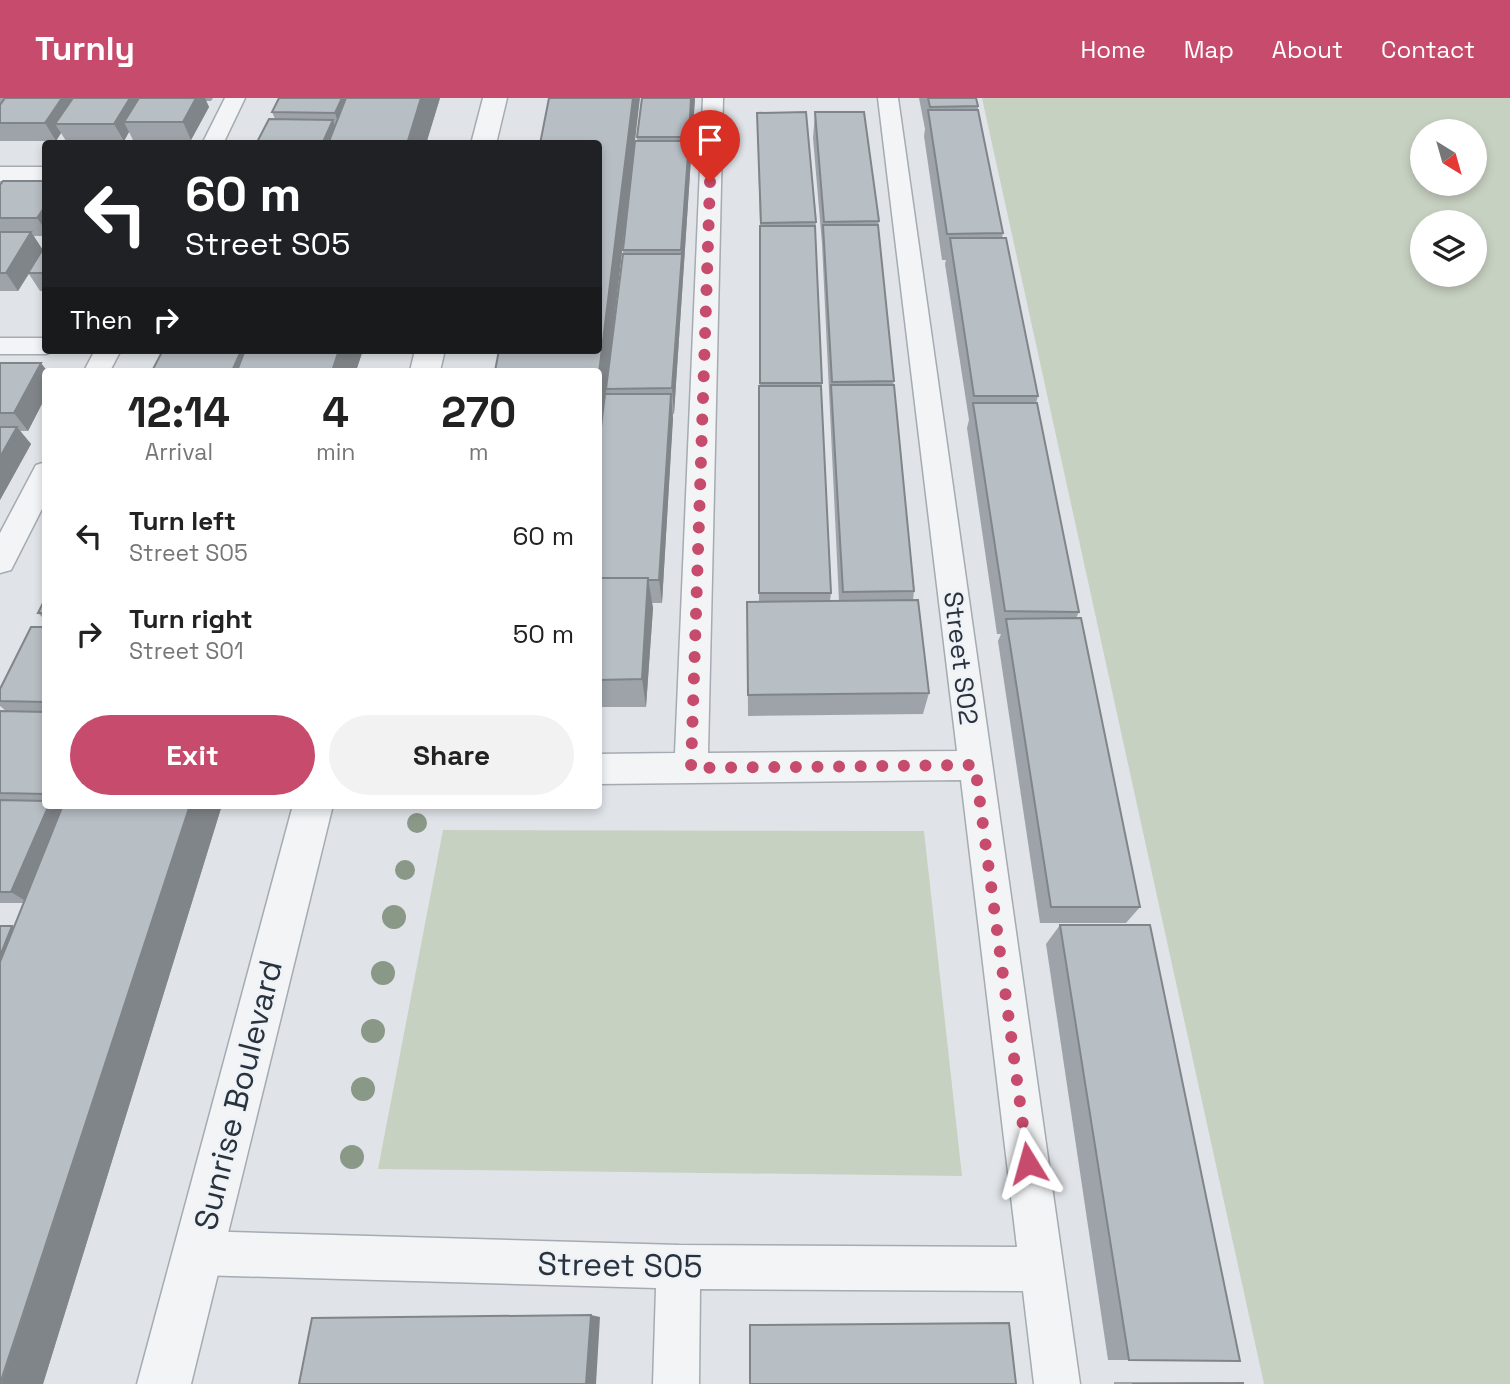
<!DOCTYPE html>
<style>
body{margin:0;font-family:"Space Grotesk",sans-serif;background:#f2f2f2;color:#222;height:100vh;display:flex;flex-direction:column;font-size:26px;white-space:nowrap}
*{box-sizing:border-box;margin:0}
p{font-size:23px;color:#767676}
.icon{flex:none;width:38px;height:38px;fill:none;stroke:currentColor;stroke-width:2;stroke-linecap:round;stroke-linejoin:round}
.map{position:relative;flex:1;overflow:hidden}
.sheet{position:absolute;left:42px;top:270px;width:560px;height:441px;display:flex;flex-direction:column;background:#fff;border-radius:7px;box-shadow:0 4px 10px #0003}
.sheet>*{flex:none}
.hud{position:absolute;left:42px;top:42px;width:560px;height:214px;border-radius:7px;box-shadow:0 4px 10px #0003;background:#202124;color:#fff;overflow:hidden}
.needle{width:46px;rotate:143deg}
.controls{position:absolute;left:1410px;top:21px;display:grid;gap:14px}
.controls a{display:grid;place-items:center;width:77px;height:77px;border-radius:50%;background:#fff;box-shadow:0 4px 10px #0003;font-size:35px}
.pin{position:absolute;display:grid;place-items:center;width:60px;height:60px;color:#fff;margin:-72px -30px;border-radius:50% 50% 50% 0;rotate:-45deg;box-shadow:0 0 7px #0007}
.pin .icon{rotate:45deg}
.me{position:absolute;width:77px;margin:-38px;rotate:352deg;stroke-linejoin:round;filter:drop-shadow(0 0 5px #0008)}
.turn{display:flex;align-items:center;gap:24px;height:147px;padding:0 28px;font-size:32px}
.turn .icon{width:91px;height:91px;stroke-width:2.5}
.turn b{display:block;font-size:49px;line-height:60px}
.then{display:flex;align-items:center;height:66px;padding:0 28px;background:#0003;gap:14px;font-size:26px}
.eta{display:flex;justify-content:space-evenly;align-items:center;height:119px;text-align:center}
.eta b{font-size:42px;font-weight:700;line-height:49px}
.primary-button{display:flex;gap:14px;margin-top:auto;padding:14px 28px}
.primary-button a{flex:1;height:80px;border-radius:42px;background:#c64b6c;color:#fff;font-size:28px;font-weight:700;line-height:80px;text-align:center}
.primary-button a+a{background:#f2f2f2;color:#222}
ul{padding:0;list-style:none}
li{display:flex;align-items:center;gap:21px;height:98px;padding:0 28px}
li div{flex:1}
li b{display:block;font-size:26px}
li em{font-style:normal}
header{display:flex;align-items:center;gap:42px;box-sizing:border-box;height:98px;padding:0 35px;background:#c64b6c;color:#fff}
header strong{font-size:33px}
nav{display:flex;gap:38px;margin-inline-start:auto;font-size:24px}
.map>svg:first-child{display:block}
.green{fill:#c7d1c1;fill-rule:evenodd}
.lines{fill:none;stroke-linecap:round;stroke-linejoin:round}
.minor-casing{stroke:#a5abb2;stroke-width:3}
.tertiary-casing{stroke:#a5abb2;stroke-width:3}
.minor{fill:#f2f4f6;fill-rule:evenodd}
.tertiary{fill:#f2f4f6;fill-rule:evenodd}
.tree{fill:#899887}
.wall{fill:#9da3a9}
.shaded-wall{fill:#808589}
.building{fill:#b7bec4;stroke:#808589;stroke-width:2}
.route{stroke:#c64b6c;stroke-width:12;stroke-dasharray:0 21.6}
.labels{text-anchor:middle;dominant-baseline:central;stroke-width:5;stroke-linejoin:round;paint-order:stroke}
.street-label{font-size:26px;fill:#29333e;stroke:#eff2f6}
.near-street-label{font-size:32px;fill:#29333e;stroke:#eff2f6}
</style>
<header>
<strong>Turnly</strong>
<nav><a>Home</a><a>Map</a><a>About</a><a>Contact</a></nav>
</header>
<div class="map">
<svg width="1510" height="1286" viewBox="0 0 1510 1286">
<rect width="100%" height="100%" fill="#e0e4e8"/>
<path class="green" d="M982,0H1510V1286H1264ZM1423,33H1475V86H1423ZM1423,124H1475V177H1423Z
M443,732L924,733L962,1078L378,1071Z"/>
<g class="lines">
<defs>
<path id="minor" d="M225,0H245L223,46H202Z
M703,0H723L708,655L957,653L878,0H898L1080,1286H1034L1023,1193L700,1191L699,1286H653L656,1190L198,1177L183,1170L176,1155L183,1140L198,1133L679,1147L1017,1149L961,682L598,686V656L675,655Z
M0,69H46V83H0Z
M0,240H46V252H56L46,256H0Z
M95,252H121L110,273H84Z
M46,364V403L11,472L0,475V435L36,367Z"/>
<path id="tertiary" d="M483,0H507L496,46H471Z
M415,252H445L440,273H410Z
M293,707H333L191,1286H137Z"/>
</defs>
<use href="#minor" class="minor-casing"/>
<use href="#tertiary" class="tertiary-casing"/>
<use href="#minor" class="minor"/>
<use href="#tertiary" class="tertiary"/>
</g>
<g class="tree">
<circle cx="417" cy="725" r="10"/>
<circle cx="405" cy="772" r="10"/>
<circle cx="394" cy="819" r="12"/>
<circle cx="383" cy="875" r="12"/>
<circle cx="373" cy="933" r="12"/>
<circle cx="363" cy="991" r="12"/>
<circle cx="352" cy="1059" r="12"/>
</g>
<path class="wall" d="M0,0H213L211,3H206L209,9L191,42H133L129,34L124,43H66L61,35L56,43H0Z
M440,0L426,46L275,21L272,14Z
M642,0H695L674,316H673L662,505H652L653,510L646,609H598V273L611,253Z
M919,0H976L978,8V12L1003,135L1002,140L1038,298L1036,305L1079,514L1076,520L1140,809L1126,825H1040L998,543L1001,536H997L967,330L969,322L945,166L946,162H942L924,38L925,31Z
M815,14L879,123L878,128L914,493L913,502L929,595L923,616L748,618L747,504H759L760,128L757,15L816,124L815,135L822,285L821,293L831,495L830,503H839L822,146L813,40Z
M46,83V138H34L42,152L46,146V193H40L29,176L18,193H0V87Z
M163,252H363L356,273H152Z
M0,265H41L47,273H46V298L28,333H20L31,346L0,402Z
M46,499V523L38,515Z
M46,529V707H222L43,1286H0L14,829L24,805H0V613H6L0,608V591Z
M1060,827L1129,1262H1108L1046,846Z
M1114,1284H1221L1243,1286H1114Z"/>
<path class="shaded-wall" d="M62,0H72L77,10L55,26L61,35L56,43L45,25Z
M130,0H138L143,10L124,24L129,34L124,43L114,26Z
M196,0H205L209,9L191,42L183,24Z
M342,0H354L341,33L335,15Z
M421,0H440L426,46H407Z
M633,0H640L598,362V283Z
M691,0H695L674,316L672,290Z
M333,22L339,40L336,46H322Z
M46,107V133L37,120Z
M31,134L43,152L18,193L6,175Z
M339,252H363L356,273H332Z
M241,253L250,271L249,273H232Z
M41,265L47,273H46V298L28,333L14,315Z
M671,296L673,321L662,505L659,482Z
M17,329L31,346L0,402V359Z
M648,480L653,510L646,609L642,581Z
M49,707H55L67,716L29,805L11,794Z
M190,707H222L43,1286H1Z
M12,828L31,839L0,917V858Z
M591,1217L600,1219L596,1286H586Z"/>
<path class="building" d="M5,0H62L45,25H0V7Z
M73,0H130L114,26H55Z
M139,0H196L183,24H124Z
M279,0H342L335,15L272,14Z
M346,0H421L407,46H328Z
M549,0H633L598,283V273H495L499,252H598V46H540Z
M642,0H691L689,39H637Z
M928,0H976L978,8L930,9Z
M928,12H978L1003,135L947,136Z
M806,14L816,124L761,125L757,15Z
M815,14H864L879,123L824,124Z
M269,21L333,22L322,46H256Z
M635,43H689L681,152H623Z
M3,83H46V107L37,120H0V87Z
M823,127H878L894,283L832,284Z
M760,128H815L822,285H760Z
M0,134H31L6,175H0Z
M950,140H1006L1038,298H974Z
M46,146V175H28Z
M623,156H682L672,290L606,291Z
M163,252H178L241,253L232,273H152Z
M245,252H339L332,273H237Z
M0,265H41L14,315H0Z
M831,287H894L914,493L843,494Z
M759,288H821L831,495H759Z
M605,296H671L659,482H648V480H598V354Z
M973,305H1037L1079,514L1005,513Z
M0,329H17L0,359Z
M598,480H648L642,581L598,582Z
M46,499V515H38Z
M918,502L929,595L748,597L747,504Z
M1081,520L1140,809H1051L1006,521Z
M31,529H46V604L0,603V591Z
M0,613L46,614V696L0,695Z
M0,702L46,703V707H49L11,794H0Z
M63,707H190L0,1286V864Z
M1060,827H1150L1240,1263L1129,1262Z
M0,828H12L0,858Z
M591,1217L586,1286H299L312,1220Z
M1009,1225L1016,1286H750V1227Z
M1243,1285V1286H1132Z"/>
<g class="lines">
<path class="route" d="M710,84L691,670L975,667L1028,1065"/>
</g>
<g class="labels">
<g class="street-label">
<text transform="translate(961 560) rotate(83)">Street S02</text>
</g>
<g class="near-street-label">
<text transform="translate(238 997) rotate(-76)">Sunrise Boulevard</text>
<text transform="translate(620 1167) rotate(1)">Street S05</text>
</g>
</g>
</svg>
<div class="controls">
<a><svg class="needle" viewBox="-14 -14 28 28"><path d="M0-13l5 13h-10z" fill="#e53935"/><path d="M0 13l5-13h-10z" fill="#767676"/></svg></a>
<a><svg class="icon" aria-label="layers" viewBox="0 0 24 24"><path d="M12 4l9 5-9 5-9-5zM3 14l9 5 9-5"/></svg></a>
</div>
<div class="pin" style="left:710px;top:84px;background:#d93025"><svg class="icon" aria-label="arrive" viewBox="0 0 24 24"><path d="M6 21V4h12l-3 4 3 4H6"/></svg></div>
<svg class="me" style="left:1028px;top:1065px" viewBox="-20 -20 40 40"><path d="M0-17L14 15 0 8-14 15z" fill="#c64b6c" stroke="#fff" stroke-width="4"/></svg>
<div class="hud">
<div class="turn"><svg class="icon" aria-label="left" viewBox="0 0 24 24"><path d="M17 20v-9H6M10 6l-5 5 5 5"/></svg><div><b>60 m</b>Street S05</div></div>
<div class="then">Then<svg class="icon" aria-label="right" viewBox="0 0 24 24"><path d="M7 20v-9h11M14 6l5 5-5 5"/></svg></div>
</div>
<section class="sheet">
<div class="eta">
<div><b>12:14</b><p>Arrival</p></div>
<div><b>4</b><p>min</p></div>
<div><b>270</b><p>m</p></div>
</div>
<ul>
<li><svg class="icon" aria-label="left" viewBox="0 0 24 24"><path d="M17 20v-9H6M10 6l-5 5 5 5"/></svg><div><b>Turn left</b><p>Street S05</p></div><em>60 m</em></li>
<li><svg class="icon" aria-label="right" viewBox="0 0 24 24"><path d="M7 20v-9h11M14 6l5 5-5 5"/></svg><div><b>Turn right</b><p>Street S01</p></div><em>50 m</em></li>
</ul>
<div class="primary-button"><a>Exit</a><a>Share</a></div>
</section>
</div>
